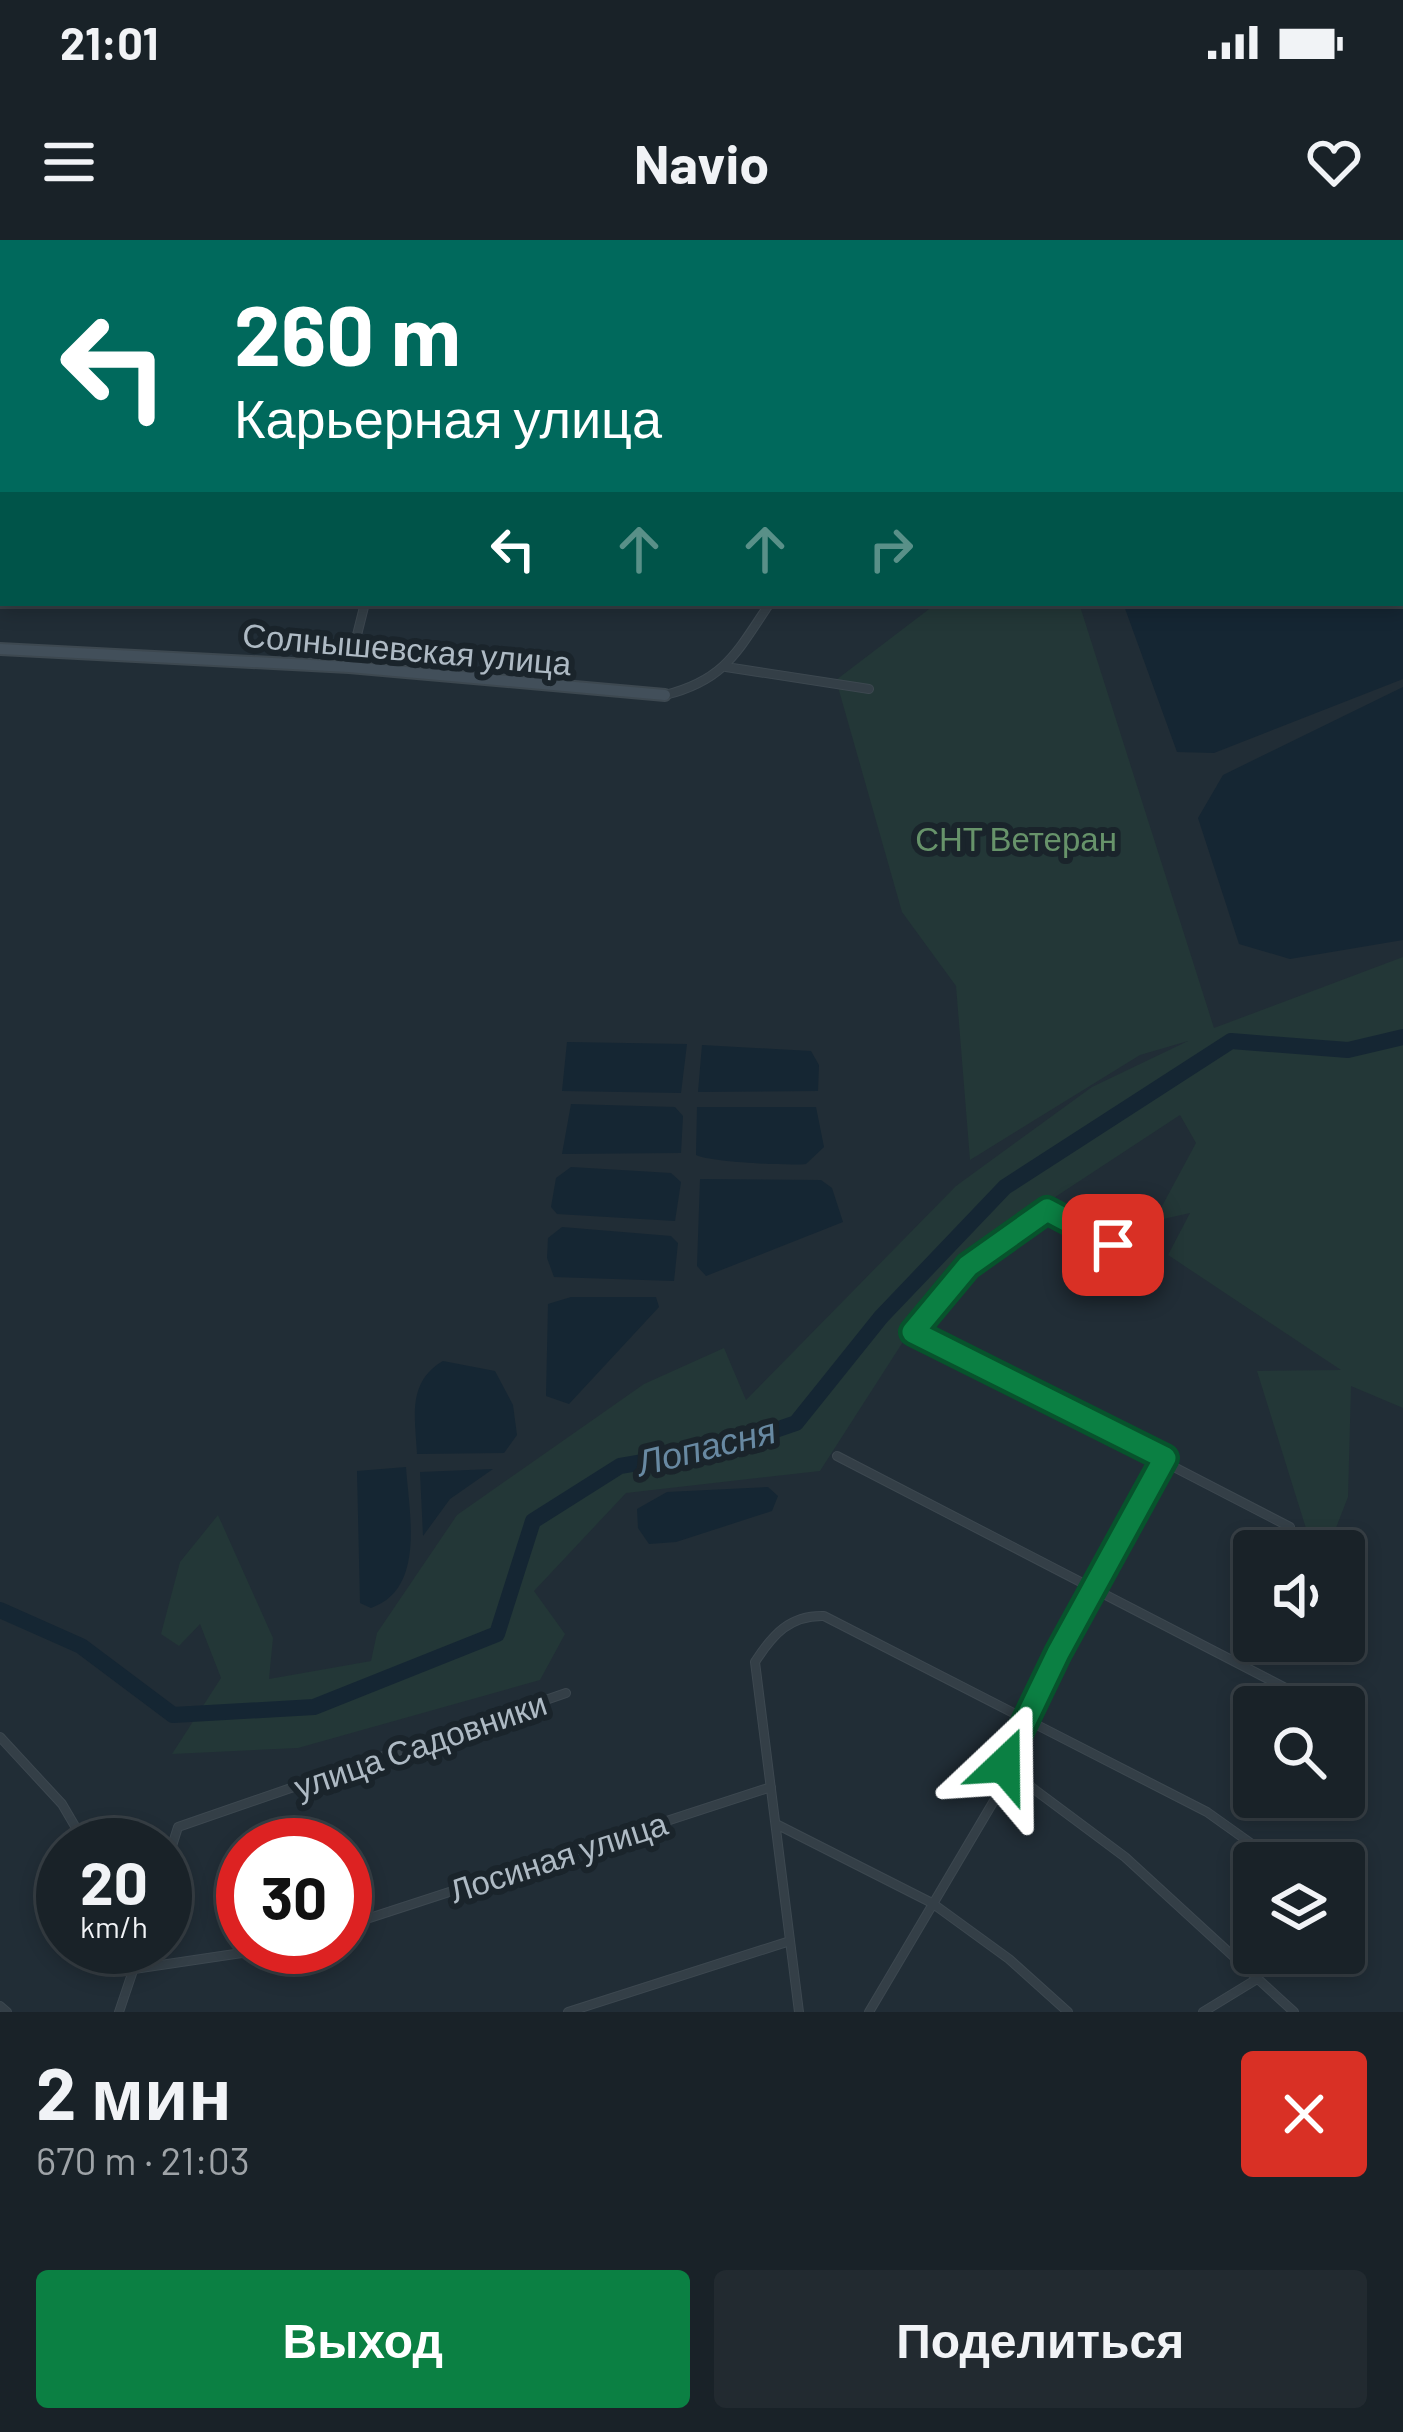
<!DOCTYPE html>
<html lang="ru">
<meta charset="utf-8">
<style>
body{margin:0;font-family:Barlow,sans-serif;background:#222a30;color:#f1f3f6;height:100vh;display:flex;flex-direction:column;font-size:45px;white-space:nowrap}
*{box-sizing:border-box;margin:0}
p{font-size:39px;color:#9fa4a8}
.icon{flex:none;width:66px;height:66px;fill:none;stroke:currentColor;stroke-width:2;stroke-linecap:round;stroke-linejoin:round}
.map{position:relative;height:1772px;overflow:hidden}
.details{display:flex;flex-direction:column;background:#192228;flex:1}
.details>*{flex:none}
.hud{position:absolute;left:0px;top:0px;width:1404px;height:366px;box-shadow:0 6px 18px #0003,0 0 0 3px #373f45;background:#00695c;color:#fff;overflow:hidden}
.controls{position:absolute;left:1233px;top:1290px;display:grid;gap:24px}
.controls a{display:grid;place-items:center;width:132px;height:132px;border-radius:12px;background:#192228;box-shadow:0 6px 18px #0003,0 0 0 3px #373f45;font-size:60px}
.speed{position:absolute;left:36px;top:1578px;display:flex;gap:24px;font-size:60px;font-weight:700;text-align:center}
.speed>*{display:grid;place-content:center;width:156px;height:156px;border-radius:50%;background:#192228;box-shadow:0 6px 18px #0003,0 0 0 3px #373f45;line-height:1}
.speed small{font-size:30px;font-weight:400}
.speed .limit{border:18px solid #d22;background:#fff;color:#111}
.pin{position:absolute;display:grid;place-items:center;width:102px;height:102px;color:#fff;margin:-51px;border-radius:24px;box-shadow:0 6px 18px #0006}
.me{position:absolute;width:132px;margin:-66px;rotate:23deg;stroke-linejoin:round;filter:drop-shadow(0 0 9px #0008)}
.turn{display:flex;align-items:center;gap:42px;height:252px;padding:0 36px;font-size:54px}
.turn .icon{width:156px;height:156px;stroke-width:2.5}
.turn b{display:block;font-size:84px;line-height:102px}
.lanes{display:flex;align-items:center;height:114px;padding:0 36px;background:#0003;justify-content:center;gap:60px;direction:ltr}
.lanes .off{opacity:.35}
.round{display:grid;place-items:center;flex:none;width:126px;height:126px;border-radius:12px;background:#222a30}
.headline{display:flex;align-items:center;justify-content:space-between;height:204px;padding:0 36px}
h1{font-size:72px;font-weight:700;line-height:90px}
.button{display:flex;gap:24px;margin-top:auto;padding:24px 36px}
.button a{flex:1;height:138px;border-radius:12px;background:#0b8043;color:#fff;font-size:48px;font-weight:700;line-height:138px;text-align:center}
.button a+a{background:#222a30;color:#f1f3f6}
.status{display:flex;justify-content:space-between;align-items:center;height:84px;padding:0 60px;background:#192228;direction:ltr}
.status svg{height:33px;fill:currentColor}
header{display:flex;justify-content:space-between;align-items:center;height:156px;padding:0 36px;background:#192228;font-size:54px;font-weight:700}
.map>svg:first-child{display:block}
.green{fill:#233737}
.water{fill:#152633}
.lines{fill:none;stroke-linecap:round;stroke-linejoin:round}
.river{stroke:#152633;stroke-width:16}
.street-casing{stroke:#3d4850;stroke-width:10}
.secondary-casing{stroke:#3d4850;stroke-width:14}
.street{stroke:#343f47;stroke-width:8}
.secondary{stroke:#424f5a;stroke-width:10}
.route-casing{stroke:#07532c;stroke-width:30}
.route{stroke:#0b8043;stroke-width:21}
.labels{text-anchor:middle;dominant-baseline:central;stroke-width:12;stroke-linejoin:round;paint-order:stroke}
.street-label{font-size:33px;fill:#aebac4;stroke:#1a242b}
.park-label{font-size:33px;fill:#67936a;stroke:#1a242b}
.water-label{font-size:36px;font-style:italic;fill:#6889a2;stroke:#1a242b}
</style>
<div class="status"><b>21:01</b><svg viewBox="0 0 49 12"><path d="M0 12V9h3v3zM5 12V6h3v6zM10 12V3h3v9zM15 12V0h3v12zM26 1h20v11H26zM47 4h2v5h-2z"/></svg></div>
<header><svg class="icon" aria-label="menu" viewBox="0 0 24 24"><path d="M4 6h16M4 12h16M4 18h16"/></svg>Navio<svg class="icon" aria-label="heart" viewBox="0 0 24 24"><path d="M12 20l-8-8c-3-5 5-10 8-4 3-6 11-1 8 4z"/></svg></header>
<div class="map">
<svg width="1403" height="1772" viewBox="0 0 1403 1772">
<rect width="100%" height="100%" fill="#212d36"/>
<path class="green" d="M937,363H1079L1214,788L1403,717V1168L1351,1146L1348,1257L1327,1311H1313L1257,1131L1341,1130L1168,1015L1190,973L1154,981L1196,903L1180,875L953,1024L820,1231L626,1253L534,1351L565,1394L540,1440L298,1508L172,1514L221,1438L200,1384L179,1406L161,1394L180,1322L218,1275L273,1398L269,1439L371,1421L377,1393L457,1275L644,1144L724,1108L746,1160L956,946L1092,847L1188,801L1140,815L970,920L956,746L902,672L836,440Z"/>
<path class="water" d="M1403,173V439L1214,513L1177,512L1123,363H1401Z
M1403,447V700L1290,719L1239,704L1198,578L1223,535Z
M567,802L687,804L681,853L562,851Z
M702,805L811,811L819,825L818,851L698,852Z
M571,864L675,867L683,876L681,913L562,914Z
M697,867H816L824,907L806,924C790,926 709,922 696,915Z
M571,927L671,933L681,942L675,981L557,974L551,967L556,938Z
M700,939L821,940L832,948L843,982L706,1036L697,1026Z
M562,987L671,996L678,1003L674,1041L554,1037L547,1018L548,998Z
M656,1057L659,1067L569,1164L546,1156L548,1064L571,1057Z
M443,1121L495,1131L513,1165L517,1195L504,1213L417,1214C415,1177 407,1142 443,1121Z
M406,1227C409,1273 426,1349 371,1368L360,1363L357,1231Z
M493,1229L450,1259L423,1296L420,1232Z
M768,1247L778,1256L772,1271L676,1302L649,1304L638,1288L637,1269L667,1252Z"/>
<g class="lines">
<path class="river" d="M0,1370L81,1406L173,1475L314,1467L497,1394L533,1281L620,1226L720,1209L796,1183L881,1077L1005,947L1231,801L1348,810L1403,797"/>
<defs>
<path id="street" d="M874,0L876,3
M264,3L265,0
M447,3L448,0
M0,157H3
M0,278H3
M349,427L365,363
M726,427L869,449
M665,455C725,440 737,412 770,363
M1146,1022L1047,970L968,1026L913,1092L1290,1287
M837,1216L1301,1456
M0,1497L62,1564L86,1605
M1011,1532L1125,1617L1294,1772
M778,1585L932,1663L1009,1719L1068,1772
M165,1628L178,1587L566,1453
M345,1686L771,1547
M134,1729L282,1707
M0,1766L7,1772
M119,1772L141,1707
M568,1772L790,1701
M799,1772L755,1422C773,1394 790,1375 824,1376L1207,1572L1277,1622
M869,1772L1011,1532L1004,1525L1057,1413L1165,1218
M1203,1772L1257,1739"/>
<path id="secondary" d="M0,409L349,427L665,455"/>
</defs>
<use href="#street" class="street-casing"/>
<use href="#secondary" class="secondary-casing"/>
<use href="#street" class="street"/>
<use href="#secondary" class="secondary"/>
</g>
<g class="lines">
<defs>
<path id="route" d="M1004,1525L1058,1413L1165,1218L913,1092L968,1026L1047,970L1113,1005"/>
</defs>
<use href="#route" class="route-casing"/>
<use href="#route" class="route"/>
</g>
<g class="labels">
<g class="street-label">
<text transform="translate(407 408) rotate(5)">Солнышевская улица</text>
<text transform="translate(420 1504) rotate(-19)">улица Садовники</text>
<text transform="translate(558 1616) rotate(-18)">Лосиная улица</text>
</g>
<g class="park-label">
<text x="1016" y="598">СНТ Ветеран</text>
</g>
<g class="water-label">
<text transform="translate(706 1205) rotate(-14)">Лопасня</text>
</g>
</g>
</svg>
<div class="controls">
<a><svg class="icon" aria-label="sound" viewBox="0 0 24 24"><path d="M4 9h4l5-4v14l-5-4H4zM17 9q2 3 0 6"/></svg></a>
<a><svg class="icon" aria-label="search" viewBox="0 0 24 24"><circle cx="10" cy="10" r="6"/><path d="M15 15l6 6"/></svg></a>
<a><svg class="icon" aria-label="layers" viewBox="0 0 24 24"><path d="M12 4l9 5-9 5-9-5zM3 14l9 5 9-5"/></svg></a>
</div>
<div class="speed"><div>20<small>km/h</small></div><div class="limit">30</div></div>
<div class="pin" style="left:1113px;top:1005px;background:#d93025"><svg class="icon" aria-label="arrive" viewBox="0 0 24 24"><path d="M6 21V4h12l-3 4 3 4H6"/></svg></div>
<svg class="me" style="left:1004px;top:1525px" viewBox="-20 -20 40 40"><path d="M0-17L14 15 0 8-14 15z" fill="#0b8043" stroke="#fff" stroke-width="4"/></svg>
<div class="hud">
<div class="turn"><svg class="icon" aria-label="left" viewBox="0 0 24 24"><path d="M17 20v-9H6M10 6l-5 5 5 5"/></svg><div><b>260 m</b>Карьерная улица</div></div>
<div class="lanes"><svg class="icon" aria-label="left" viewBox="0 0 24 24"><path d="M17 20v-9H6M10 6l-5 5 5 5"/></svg><svg class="icon off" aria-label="ahead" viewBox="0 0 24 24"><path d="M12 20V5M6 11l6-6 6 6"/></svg><svg class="icon off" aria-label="ahead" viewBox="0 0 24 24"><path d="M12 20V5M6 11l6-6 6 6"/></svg><svg class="icon off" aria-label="right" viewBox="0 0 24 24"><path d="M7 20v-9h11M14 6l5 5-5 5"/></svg></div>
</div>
</div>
<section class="details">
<div class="headline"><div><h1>2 мин</h1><p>670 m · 21:03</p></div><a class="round" style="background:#d93025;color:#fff"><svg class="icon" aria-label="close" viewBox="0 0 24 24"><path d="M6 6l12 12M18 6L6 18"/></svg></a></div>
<div class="button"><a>Выход</a><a>Поделиться</a></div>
</section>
